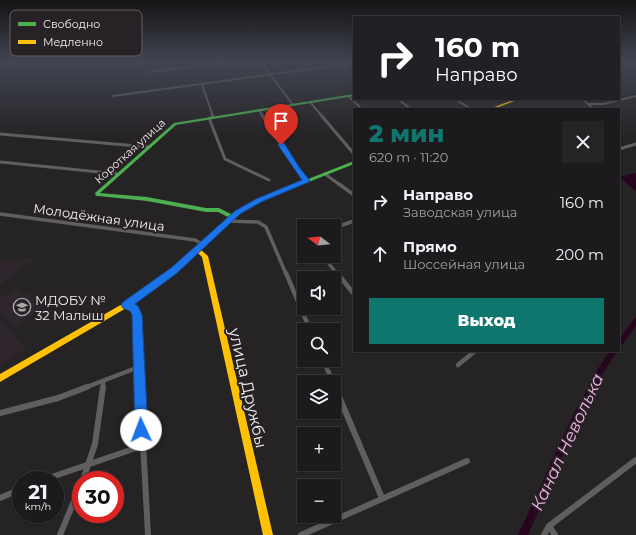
<!DOCTYPE html>
<html lang="ru">
<meta charset="utf-8">
<style>
body{margin:0;font-family:Montserrat,sans-serif;background:#252325;color:#f1f3f6;height:100vh;display:flex;flex-direction:column;font-size:15px;white-space:nowrap}
*{box-sizing:border-box;margin:0}
p{font-size:13px;color:#a0a1a3}
.icon{flex:none;width:22px;height:22px;fill:none;stroke:currentColor;stroke-width:2;stroke-linecap:round;stroke-linejoin:round}
.map{position:relative;flex:1;overflow:hidden}
.side{position:absolute;left:353px;top:108px;width:267px;height:244px;display:flex;flex-direction:column;background:#1c1a1c;border-radius:0px;box-shadow:0 1px 3px #0004,0 0 0 1px #3a383b}
.side>*{flex:none}
.top-card{position:absolute;left:353px;top:16px;width:267px;height:84px;border-radius:0px;box-shadow:0 1px 3px #0004,0 0 0 1px #3a383b;background:#202124;color:#fff;overflow:hidden}
.needle{width:26px;rotate:286deg}
.buttons{position:absolute;left:297px;top:219px;display:grid;gap:8px}
.buttons a{display:grid;place-items:center;width:44px;height:44px;border-radius:0px;background:#1c1a1c;box-shadow:0 1px 3px #0004,0 0 0 1px #3a383b;font-size:20px}
.speed{position:absolute;left:12px;top:471px;display:flex;gap:8px;font-size:20px;font-weight:700;text-align:center}
.speed>*{display:grid;place-content:center;width:52px;height:52px;border-radius:50%;background:#1c1a1c;box-shadow:0 1px 3px #0004,0 0 0 1px #3a383b;line-height:1}
.speed small{font-size:10px;font-weight:400}
.speed .limit{border:6px solid #d22;background:#fff;color:#111}
.pin{position:absolute;display:grid;place-items:center;width:34px;height:34px;color:#fff;margin:-41px -17px;border-radius:50% 50% 50% 0;rotate:-45deg;box-shadow:0 0 4px #0007}
.pin .icon{rotate:45deg}
.me{position:absolute;width:44px;margin:-22px;rotate:358deg;stroke-linejoin:round;filter:drop-shadow(0 0 3px #0008)}
.turn{display:flex;align-items:center;gap:14px;height:84px;padding:0 16px;font-size:18px}
.turn .icon{width:52px;height:52px;stroke-width:2.5}
.turn b{display:block;font-size:28px;line-height:34px}
.round{display:grid;place-items:center;flex:none;width:42px;height:42px;border-radius:0px;background:#252325}
.summary{display:flex;align-items:center;justify-content:space-between;height:68px;padding:0 16px}
h1{font-size:24px;font-weight:800;line-height:30px;color:#0f766e}
.primary-button{display:flex;gap:8px;margin-top:auto;padding:8px 16px}
.primary-button a{flex:1;height:46px;border-radius:0px;background:#0f766e;color:#fff;font-size:16px;font-weight:800;line-height:46px;text-align:center}
ul{padding:0;list-style:none}
li{display:flex;align-items:center;gap:12px;height:52px;padding:0 16px}
li div{flex:1}
li b{display:block;font-size:15px}
li em{font-style:normal}
.map>svg:first-child{display:block}
.built{fill:#2f262d}
.water{fill:#270520}
.lines{fill:none;stroke-linecap:round;stroke-linejoin:round}
.canal{fill:#270520;fill-rule:evenodd}
.street-far4{stroke:#605e5f;stroke-width:2}
.street-far3{stroke:#605e5f;stroke-width:3}
.street-far2{stroke:#605e5f;stroke-width:3.5}
.street-far1{stroke:#605e5f;stroke-width:4.5}
.street{stroke:#605e5f;stroke-width:6}
.fast{fill:#4caf50;fill-rule:evenodd}
.slow{fill:#ffc107;fill-rule:evenodd}
.route{fill:#1a73e8;stroke:#114b97}
.labels{text-anchor:middle;dominant-baseline:central;stroke-width:4;stroke-linejoin:round;paint-order:stroke}
.far-street-label{font-size:11px;fill:#f1edef;stroke:#272226}
.street-label{font-size:13px;fill:#f1edef;stroke:#272226}
.poi-label{font-size:13px;fill:#f1edef;stroke:#272226;text-anchor:start}
.near-street-label{font-size:16px;fill:#f1edef;stroke:#272226}
.near-water-label{font-size:17px;font-style:italic;fill:#f5b6e5;stroke:#272226}
.key{fill:#272226;stroke:#645f62;stroke-width:1}
.key-label{font-size:11px;fill:#f1edef}
</style>
<div class="map">
<svg width="636" height="535" viewBox="0 0 636 535">
<rect width="100%" height="100%" fill="#262325"/>
<path class="built" d="M34,259L0,285V260Z
M16,288L45,305L13,329L0,309V299Z
M0,319L26,349L0,365Z"/>
<path class="water" d="M636,173V191L619,177Z"/>
<g class="lines">
<path class="canal" d="M636,318V326L621,346L619,347V339L634,319Z
M610,351H617L602,375L578,420L528,535H518L573,415L597,370Z"/>
<path class="street-far4" d="M261,62L293,105
M150,72L228,62
M202,85L213,116
M113,96L354,63
M348,96L362,109
M398,99L411,109
M455,99L471,109
M582,99L594,109
M310,102L322,116
M588,104H603L636,96
M259,110L263,116"/>
<path class="street-far3" d="M212,115L213,117
M262,115L296,168L307,181
M321,115L354,154
M209,118L225,159L269,180
M0,134L149,147
M619,149L636,144
M0,162L119,174
M325,174L340,185"/>
<path class="street-far2" d="M339,184L354,195
M0,214L195,240L202,244
M227,221L258,222L266,227L286,274
M334,228L354,221
M323,256L337,274"/>
<path class="street-far1" d="M286,273L310,330
M337,273L354,294
M126,305L134,309L137,315L140,388
M323,360L333,382
M458,365L475,351
M334,385L335,388
M84,388L139,367
M103,388V382"/>
<path class="street" d="M140,387L148,535
M335,387L382,498
M0,413L58,398L87,387
M43,480L142,446
M83,480L95,444L103,387
M0,498L21,489
M549,526L555,535
M60,535L81,484
M301,535L467,461
M544,535L549,526L636,460"/>
<path class="fast" d="M354,94V96L176,125L100,193L147,197L206,208H219L231,214L235,211L257,199L354,161V164L261,201L239,213L200,251L173,275H169L168,273L196,249L228,217L218,212H206L147,201L98,196H96L95,193L174,123Z"/>
<path class="slow" d="M515,99H520L494,109H489Z
M198,248L200,249L208,256L273,535H263L202,257L195,250Z
M169,271H173L174,273L173,275L128,307L0,382V374L124,303Z"/>
</g>
<linearGradient id="sky" x2="0" y2="1"><stop stop-color="#151314"/><stop offset="0.45" stop-color="#414551"/><stop offset="1" stop-color="#414551" stop-opacity="0"/></linearGradient>
<rect width="636" height="137" fill="url(#sky)"/>
<path class="route" d="M279,143H284L299,167L310,181L309,182L261,202L240,214L177,273L135,304L138,306L142,315L148,430L146,435L141,436L137,435L135,430L132,315L130,311L123,308L121,305L123,302L171,268L235,211L256,199L302,180L278,145Z"/>
<defs>
<symbol id="school-ring" viewBox="-11 -11 22 22"><circle r="9.5" fill="#272226" stroke="#aaa6a8" stroke-width="1.5"/><path d="M0-5L7-2L0 1L-7-2ZM-4 1L0 2.5L4 1V4Q0 6-4 4Z" fill="#aaa6a8"/></symbol>
</defs>
<g fill-rule="evenodd">
<use href="#school-ring" x="12" y="297" width="20" height="20"/>
</g>
<g class="labels">
<g class="far-street-label">
<text transform="translate(130 151) rotate(-42)">Короткая улица</text>
</g>
<g class="street-label">
<text transform="translate(99 217) rotate(8)">Молодёжная улица</text>
</g>
<g class="poi-label">
<text x="35" y="300">МДОБУ №<tspan x="35" dy="15">32 Малыш</tspan></text>
</g>
<g class="near-street-label">
<text transform="translate(248 388) rotate(77)">улица Дружбы</text>
</g>
<g class="near-water-label">
<text transform="translate(567 442) rotate(-65)">Канал Неволька</text>
</g>
</g>
<rect x="10" y="10" width="132" height="46" rx="6" class="key"/>
<rect x="18" y="22" width="18" height="4" fill="#4caf50"/>
<rect x="18" y="40" width="18" height="4" fill="#ffc107"/>
<g class="key-label">
<text x="43" y="28">Свободно</text>
<text x="43" y="46">Медленно</text>
</g>
</svg>
<div class="buttons">
<a><svg class="needle" viewBox="-14 -14 28 28"><path d="M0-13l5 13h-10z" fill="#e53935"/><path d="M0 13l5-13h-10z" fill="#a0a1a3"/></svg></a>
<a><svg class="icon" aria-label="sound" viewBox="0 0 24 24"><path d="M4 9h4l5-4v14l-5-4H4zM17 9q2 3 0 6"/></svg></a>
<a><svg class="icon" aria-label="search" viewBox="0 0 24 24"><circle cx="10" cy="10" r="6"/><path d="M15 15l6 6"/></svg></a>
<a><svg class="icon" aria-label="layers" viewBox="0 0 24 24"><path d="M12 4l9 5-9 5-9-5zM3 14l9 5 9-5"/></svg></a>
<a>+</a>
<a>−</a>
</div>
<div class="speed"><div>21<small>km/h</small></div><div class="limit">30</div></div>
<div class="pin" style="left:281px;top:145px;background:#d93025"><svg class="icon" aria-label="arrive" viewBox="0 0 24 24"><path d="M6 21V4h12l-3 4 3 4H6"/></svg></div>
<svg class="me" style="left:141px;top:430px" viewBox="-20 -20 40 40"><circle r="19" fill="#fff"/><path d="M0-13L10 11 0 6-10 11z" fill="#1a73e8"/></svg>
<div class="top-card">
<div class="turn"><svg class="icon" aria-label="right" viewBox="0 0 24 24"><path d="M7 20v-9h11M14 6l5 5-5 5"/></svg><div><b>160 m</b>Направо</div></div>
</div>
<section class="side">
<div class="summary"><div><h1>2 мин</h1><p>620 m · 11:20</p></div><a class="round"><svg class="icon" aria-label="close" viewBox="0 0 24 24"><path d="M6 6l12 12M18 6L6 18"/></svg></a></div>
<ul>
<li><svg class="icon" aria-label="right" viewBox="0 0 24 24"><path d="M7 20v-9h11M14 6l5 5-5 5"/></svg><div><b>Направо</b><p>Заводская улица</p></div><em>160 m</em></li>
<li><svg class="icon" aria-label="ahead" viewBox="0 0 24 24"><path d="M12 20V5M6 11l6-6 6 6"/></svg><div><b>Прямо</b><p>Шоссейная улица</p></div><em>200 m</em></li>
</ul>
<div class="primary-button"><a>Выход</a></div>
</section>
</div>
